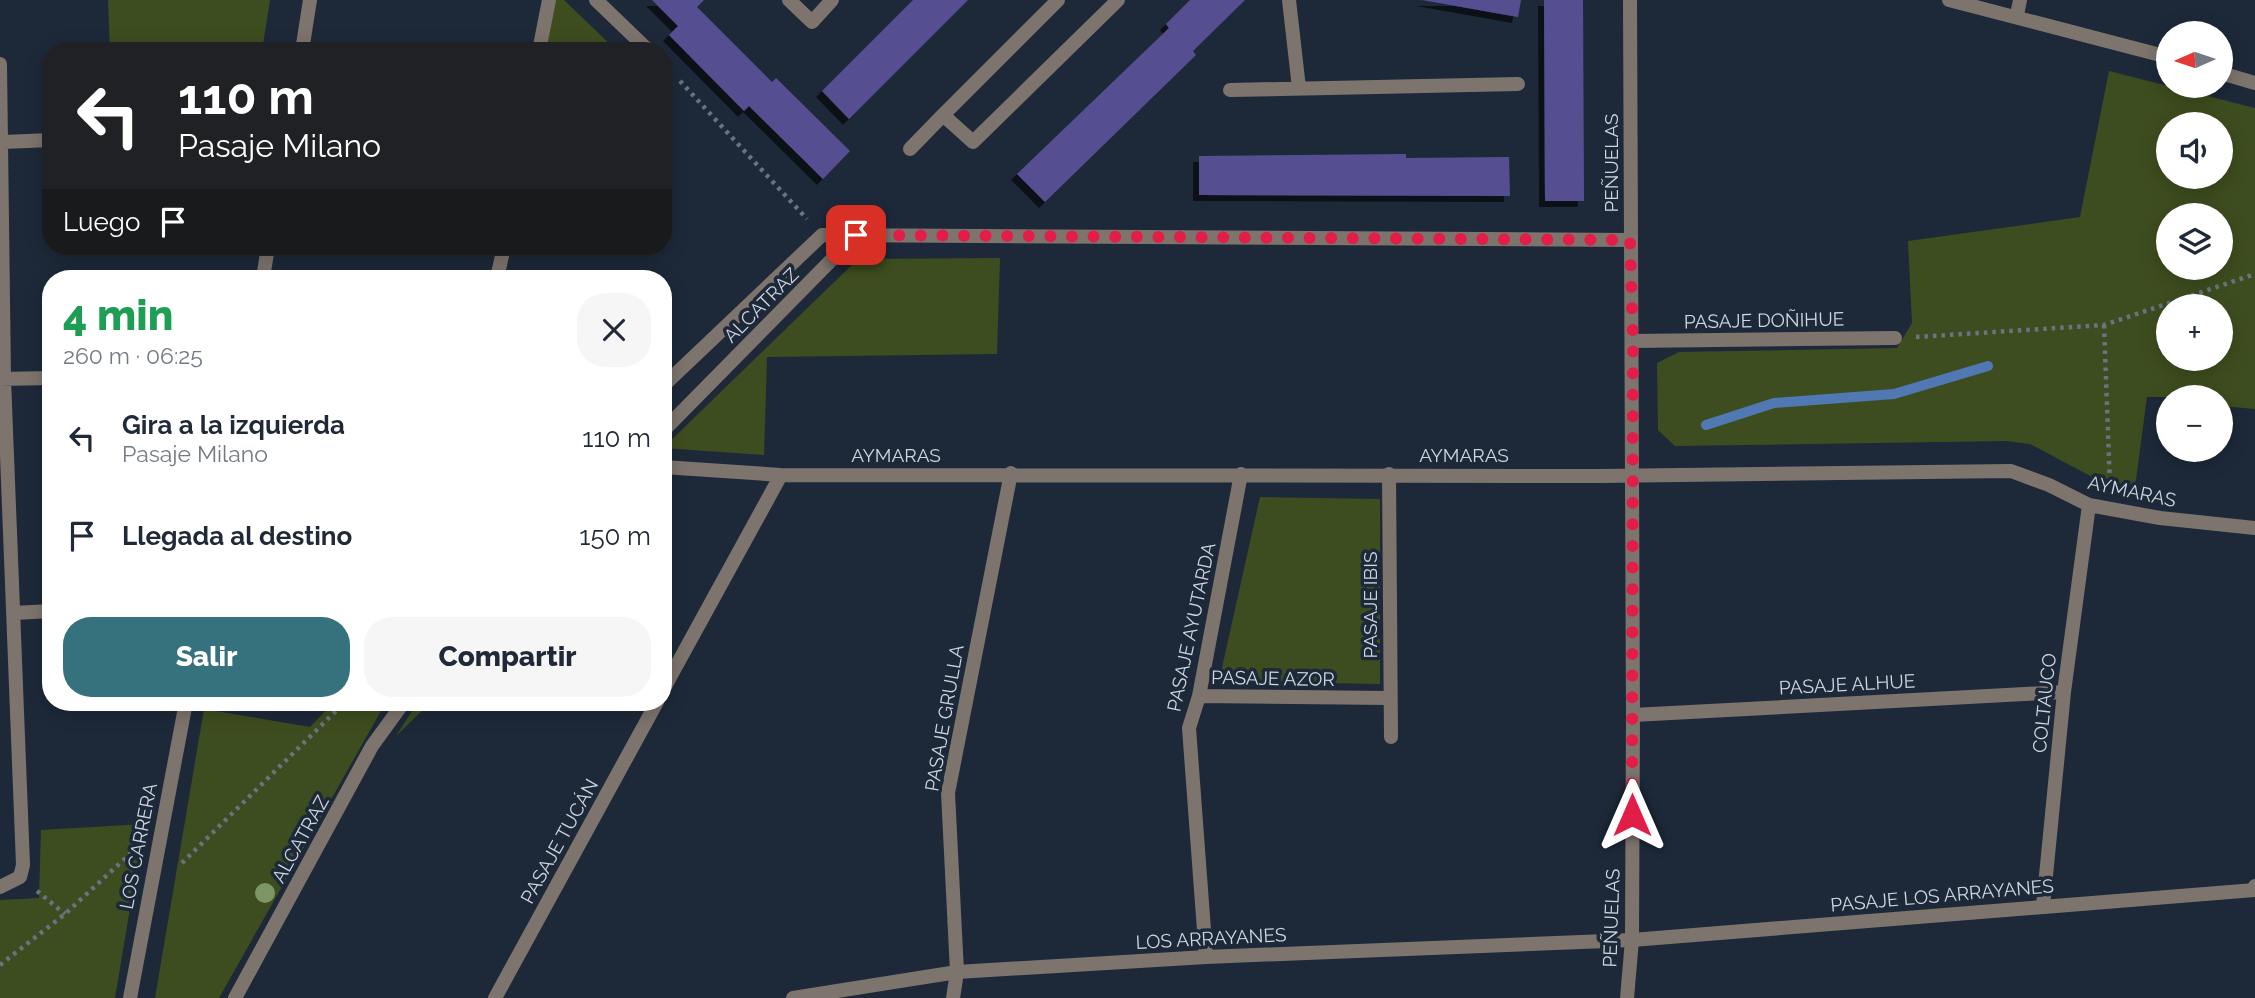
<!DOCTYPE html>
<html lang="es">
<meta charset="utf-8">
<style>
body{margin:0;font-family:Raleway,sans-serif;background:#f6f6f7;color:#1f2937;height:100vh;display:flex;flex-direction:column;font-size:26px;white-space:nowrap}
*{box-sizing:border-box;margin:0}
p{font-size:23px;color:#747a83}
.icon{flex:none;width:38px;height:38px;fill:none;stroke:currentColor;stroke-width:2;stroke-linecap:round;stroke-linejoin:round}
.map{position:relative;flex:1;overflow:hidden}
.details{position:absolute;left:42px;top:270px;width:630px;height:441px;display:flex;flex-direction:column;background:#fff;border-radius:28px;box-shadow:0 4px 18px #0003}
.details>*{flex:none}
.top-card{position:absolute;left:42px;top:42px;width:630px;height:214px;border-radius:28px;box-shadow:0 4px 18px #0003;background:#202124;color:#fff;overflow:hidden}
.needle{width:46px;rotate:267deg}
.buttons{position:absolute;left:2156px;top:21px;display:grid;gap:14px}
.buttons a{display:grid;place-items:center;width:77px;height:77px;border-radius:50%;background:#fff;box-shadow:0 4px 18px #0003;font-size:35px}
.pin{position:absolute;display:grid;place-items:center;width:60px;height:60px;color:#fff;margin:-30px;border-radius:14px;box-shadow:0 4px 10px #0006}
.me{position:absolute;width:77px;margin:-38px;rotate:0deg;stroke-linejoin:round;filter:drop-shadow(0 0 5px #0008)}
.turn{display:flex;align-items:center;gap:24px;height:147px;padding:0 21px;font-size:32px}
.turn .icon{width:91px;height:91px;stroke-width:2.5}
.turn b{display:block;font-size:49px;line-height:60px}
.then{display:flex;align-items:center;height:66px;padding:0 21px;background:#0003;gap:14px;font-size:26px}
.round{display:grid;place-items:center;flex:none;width:74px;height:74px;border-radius:28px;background:#f6f6f7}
.head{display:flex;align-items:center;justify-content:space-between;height:119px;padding:0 21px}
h1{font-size:42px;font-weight:800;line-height:52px;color:#1e9e55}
.primary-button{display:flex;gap:14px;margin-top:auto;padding:14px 21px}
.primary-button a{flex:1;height:80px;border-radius:28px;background:#36727e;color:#fff;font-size:28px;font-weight:800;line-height:80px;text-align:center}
.primary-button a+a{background:#f6f6f7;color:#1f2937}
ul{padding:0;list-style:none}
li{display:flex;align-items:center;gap:21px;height:98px;padding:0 21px}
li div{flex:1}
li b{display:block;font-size:26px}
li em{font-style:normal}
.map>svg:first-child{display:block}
.green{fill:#3e4d1f;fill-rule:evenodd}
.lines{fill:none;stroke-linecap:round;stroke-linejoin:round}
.stream{stroke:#5079b4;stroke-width:10}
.building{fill:#545091;filter:url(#shadow)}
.path{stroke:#697482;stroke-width:4.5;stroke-dasharray:3.5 5;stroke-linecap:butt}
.service{stroke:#7e746e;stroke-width:14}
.minor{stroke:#7e746e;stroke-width:14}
.tertiary{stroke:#7e746e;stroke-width:14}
.tree{fill:#7d9666}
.route{stroke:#e11d48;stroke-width:12;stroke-dasharray:0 21.6}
.labels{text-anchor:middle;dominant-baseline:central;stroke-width:7;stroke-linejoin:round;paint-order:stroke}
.street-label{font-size:19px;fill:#ced6e1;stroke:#1d2939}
</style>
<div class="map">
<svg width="2255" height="998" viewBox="0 0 2255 998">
<defs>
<filter id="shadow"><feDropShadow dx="-6" dy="6" stdDeviation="0" flood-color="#0009"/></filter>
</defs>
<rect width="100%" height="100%" fill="#1d2939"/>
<path class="green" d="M108,0H270L262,51H110Z
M555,0H564L617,51H546Z
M2109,71L2255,108V409L2221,406V397H2147L2135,487L2096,479L2030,444L2006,441L1675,446L1658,430L1657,363L1679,352L1897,348L1912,323L1908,241L2080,217ZM2221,124V177H2168V124ZM2221,215V268H2168V215ZM2221,306V359H2168V306Z
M1000,258L997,354L767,357L764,455L663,448L858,259Z
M1260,497L1380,499V684L1219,681Z
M334,702H386L219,998H155L204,709L310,727Z
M418,702H431L396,736Z
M144,824L115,998H0V900L39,898L41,830Z"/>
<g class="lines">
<path class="stream" d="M1706,425L1774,403L1894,394L1988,366"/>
</g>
<path class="building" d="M652,0H704L697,7L772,82L776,78L850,151L823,179L749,106L744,111L669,35L678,26Z
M913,0H968L849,119L822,91Z
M1190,0H1245L1193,51L1196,55L1045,202L1017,174L1169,28L1166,24Z
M1422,0H1521L1518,17Z
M1544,0H1583L1584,201H1545Z
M1406,154V158L1509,157L1510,196L1199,195V156Z"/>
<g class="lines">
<path class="path" d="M680,81L807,219
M2104,325L2110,486
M1916,337L2104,325L2255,274
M182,863L345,702
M37,891L65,914
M0,965L65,914L131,853"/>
<path class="service" d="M789,0L812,22L832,0
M1058,0L943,115L973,142L1118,0
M1289,0L1299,88
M1230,90L1518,84
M910,149L943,115"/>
<path class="minor" d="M596,0L649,51
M1949,0L2168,57
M2017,15L2020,0
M539,51L549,0
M0,64L4,379L23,865L20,877L0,887
M663,64V67
M2221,73L2255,83
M3,142L51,140
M497,278L504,247
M1633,341L1895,338
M0,379L51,378
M663,386L822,235L1630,240
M663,431L856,235
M663,467L781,475L1600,476L2011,471L2049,485L2089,505L2160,518L2255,528
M1389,474L1391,737
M14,613L51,611
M663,690L781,475
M1199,696L1389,698
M1633,715L2064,692
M2043,906L2064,692L2089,505
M1206,957L1189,728L1199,696L1241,474
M235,998L372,746L404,702
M495,998L657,702
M793,998L957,972L1206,957L1632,940L2255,890V886
M953,998L957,972L948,793L1011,473"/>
<path class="tertiary" d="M302,51L310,0
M263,278L268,247
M130,998L186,702
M1627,998L1632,940L1633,715L1630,0"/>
</g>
<circle class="tree" cx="265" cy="893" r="10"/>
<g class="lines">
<path class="route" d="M856,235L1630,240L1633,341L1632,815"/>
</g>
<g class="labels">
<g class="street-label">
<text transform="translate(1611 163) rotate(-90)">PEÑUELAS</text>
<text transform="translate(761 305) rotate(-45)">ALCATRAZ</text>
<text transform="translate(1764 320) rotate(-1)">PASAJE DOÑIHUE</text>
<text x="896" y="455">AYMARAS</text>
<text x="1464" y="455">AYMARAS</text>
<text transform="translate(2132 491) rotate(12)">AYMARAS</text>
<text transform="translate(1370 605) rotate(-90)">PASAJE IBIS</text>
<text transform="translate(1191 627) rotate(-78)">PASAJE AYUTARDA</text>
<text transform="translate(1273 678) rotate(1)">PASAJE AZOR</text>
<text transform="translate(1847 684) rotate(-3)">PASAJE ALHUE</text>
<text transform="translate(2044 703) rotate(-84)">COLTAUCO</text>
<text transform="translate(944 718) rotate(-80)">PASAJE GRULLA</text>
<text transform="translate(300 839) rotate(-61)">ALCATRAZ</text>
<text transform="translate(559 841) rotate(-61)">PASAJE TUCÁN</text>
<text transform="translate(138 846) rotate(-79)">LOS CARRERA</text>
<text transform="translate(1942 895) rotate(-5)">PASAJE LOS ARRAYANES</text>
<text transform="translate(1611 918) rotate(-88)">PEÑUELAS</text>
<text transform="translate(1211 938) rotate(-3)">LOS ARRAYANES</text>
</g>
</g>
</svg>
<div class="buttons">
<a><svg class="needle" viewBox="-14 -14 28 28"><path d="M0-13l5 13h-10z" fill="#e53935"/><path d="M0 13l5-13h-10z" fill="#747a83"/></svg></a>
<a><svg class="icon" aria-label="sound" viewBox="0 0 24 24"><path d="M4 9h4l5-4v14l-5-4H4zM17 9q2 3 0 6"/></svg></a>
<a><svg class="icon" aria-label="layers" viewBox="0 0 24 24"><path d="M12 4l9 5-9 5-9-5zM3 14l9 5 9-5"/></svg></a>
<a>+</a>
<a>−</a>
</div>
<div class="pin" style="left:856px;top:235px;background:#d93025"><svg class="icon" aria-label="arrive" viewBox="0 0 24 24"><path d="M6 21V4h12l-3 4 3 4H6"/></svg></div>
<svg class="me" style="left:1632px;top:815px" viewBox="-20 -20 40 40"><path d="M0-17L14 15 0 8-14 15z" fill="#e11d48" stroke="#fff" stroke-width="4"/></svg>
<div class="top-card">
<div class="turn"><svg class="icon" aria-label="left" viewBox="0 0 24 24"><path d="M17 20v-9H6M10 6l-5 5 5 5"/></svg><div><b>110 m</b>Pasaje Milano</div></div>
<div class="then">Luego<svg class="icon" aria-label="arrive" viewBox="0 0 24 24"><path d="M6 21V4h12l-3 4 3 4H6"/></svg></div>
</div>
<section class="details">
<div class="head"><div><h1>4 min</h1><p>260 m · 06:25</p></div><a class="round"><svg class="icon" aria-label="close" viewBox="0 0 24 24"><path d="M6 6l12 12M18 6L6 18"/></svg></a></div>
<ul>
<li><svg class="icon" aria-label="left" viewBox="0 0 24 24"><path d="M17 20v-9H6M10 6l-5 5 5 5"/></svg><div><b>Gira a la izquierda</b><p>Pasaje Milano</p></div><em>110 m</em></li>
<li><svg class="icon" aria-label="arrive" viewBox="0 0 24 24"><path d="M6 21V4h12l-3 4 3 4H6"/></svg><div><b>Llegada al destino</b></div><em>150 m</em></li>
</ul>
<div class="primary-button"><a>Salir</a><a>Compartir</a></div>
</section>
</div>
